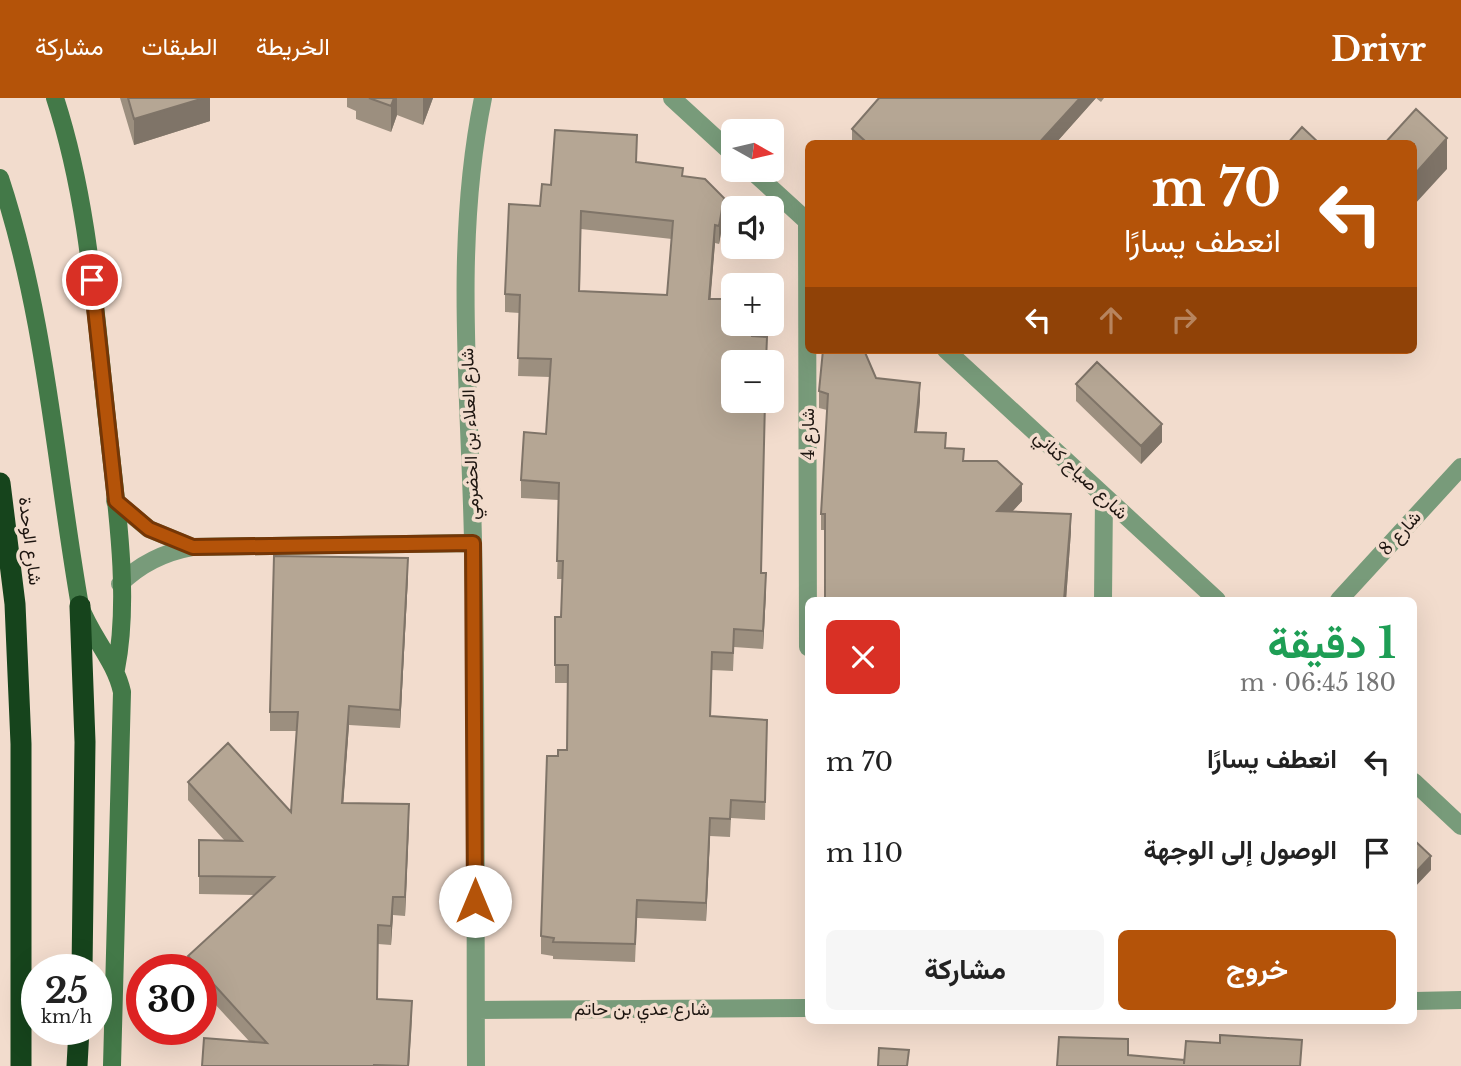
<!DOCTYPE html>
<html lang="ar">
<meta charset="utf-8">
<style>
body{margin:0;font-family:"Libre Baskerville",Vazirmatn,serif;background:#f6f6f6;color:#222;direction:rtl;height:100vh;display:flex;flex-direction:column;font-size:26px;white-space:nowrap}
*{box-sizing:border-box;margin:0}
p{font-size:23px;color:#767676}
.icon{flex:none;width:38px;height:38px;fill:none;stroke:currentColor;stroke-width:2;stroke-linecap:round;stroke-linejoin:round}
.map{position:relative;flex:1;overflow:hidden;direction:ltr}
.side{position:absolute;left:805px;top:499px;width:612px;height:427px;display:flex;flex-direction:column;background:#fff;border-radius:10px;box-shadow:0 7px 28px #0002;direction:rtl}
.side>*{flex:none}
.banner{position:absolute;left:805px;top:42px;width:612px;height:214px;border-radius:10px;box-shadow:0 7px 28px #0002;direction:rtl;background:#b45309;color:#fff;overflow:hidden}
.needle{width:46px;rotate:98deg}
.tools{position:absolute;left:721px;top:21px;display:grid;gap:14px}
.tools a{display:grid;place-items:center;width:63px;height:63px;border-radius:10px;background:#fff;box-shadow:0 7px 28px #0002;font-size:35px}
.speed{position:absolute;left:21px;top:856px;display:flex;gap:14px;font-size:35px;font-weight:700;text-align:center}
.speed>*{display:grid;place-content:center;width:91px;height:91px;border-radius:50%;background:#fff;box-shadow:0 7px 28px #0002;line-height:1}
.speed small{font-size:18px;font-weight:400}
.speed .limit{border:10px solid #d22;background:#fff;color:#111}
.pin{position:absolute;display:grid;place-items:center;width:60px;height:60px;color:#fff;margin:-30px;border:4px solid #fff;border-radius:50%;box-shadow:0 2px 7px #0007}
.me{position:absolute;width:77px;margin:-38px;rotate:0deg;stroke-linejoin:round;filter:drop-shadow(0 0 5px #0008)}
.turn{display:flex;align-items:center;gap:24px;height:147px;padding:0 21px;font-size:32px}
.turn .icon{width:91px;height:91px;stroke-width:2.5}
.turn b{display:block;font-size:49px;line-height:60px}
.lanes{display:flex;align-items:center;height:66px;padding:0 21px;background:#0003;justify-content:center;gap:35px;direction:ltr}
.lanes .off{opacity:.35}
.round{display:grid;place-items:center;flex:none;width:74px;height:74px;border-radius:10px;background:#f6f6f6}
.summary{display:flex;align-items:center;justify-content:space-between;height:119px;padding:0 21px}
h1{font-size:42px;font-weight:700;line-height:52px;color:#1e9e55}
.cta{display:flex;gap:14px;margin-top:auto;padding:14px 21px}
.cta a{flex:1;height:80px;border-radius:10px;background:#b45309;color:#fff;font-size:28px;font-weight:700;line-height:80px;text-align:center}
.cta a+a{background:#f6f6f6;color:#222}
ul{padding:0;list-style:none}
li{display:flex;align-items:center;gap:21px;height:91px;padding:0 21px}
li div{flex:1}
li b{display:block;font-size:26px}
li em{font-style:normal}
header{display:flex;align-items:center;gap:42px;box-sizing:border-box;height:98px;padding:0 35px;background:#b45309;color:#fff}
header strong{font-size:33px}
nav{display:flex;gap:38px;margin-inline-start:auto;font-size:24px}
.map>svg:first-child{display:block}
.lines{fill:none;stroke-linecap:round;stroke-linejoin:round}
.street{stroke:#789b7a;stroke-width:18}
.secondary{stroke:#437948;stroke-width:18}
.highway{stroke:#16441c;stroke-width:21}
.wall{fill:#9c8f7f;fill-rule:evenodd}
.shaded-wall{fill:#7f7468}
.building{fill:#b5a694;stroke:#7f7468;stroke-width:2;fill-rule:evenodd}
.route-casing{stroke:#753606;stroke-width:18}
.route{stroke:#b45309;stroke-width:12}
.labels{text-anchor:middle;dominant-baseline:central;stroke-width:7;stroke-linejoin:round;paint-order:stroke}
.street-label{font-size:18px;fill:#1d1510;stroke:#f2dccd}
</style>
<header>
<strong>Drivr</strong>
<nav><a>الخريطة</a><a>الطبقات</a><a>مشاركة</a></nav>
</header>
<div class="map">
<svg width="1461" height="968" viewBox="0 0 1461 968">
<rect width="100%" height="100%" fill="#f2dccd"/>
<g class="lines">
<path class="street" d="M672,0L733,56
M751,72L808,124
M807,123L808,549
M946,252L1217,502
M115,403L149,431L190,448
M120,486C141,465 165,454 193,449L473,445
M1103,502L1104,399
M1339,502L1461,369
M1414,684L1461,728
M1414,903L1461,902
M476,912L808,910
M476,968C475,793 477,618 473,443C470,296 453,146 483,0"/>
<path class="secondary" d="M55,0C89,104 95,214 107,321C115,398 131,496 116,571
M0,80C46,219 55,365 80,508C91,539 115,562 122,594L112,968"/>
<path class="highway" d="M0,385L15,506L21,646V968
M80,508L85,644L82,872
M77,968L79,931"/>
</g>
<path class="wall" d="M120,0H210V23L134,47Z
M347,0H433L423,27L397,17L391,34L356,21V13L347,9Z
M879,0H1104L1101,4L1096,0L1055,46H852V31Z
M637,55V64L683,78L724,118L719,146L715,145L710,201L752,238L762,432V475L766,493L763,551L734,549L733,573L712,572L711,618L767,640L765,722L731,720L730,739L710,738L706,823L637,820L635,864L553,861V858L541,856V838L558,658L567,652L568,585H555V519H561L562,481H557L559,402L521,400V382L546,336L550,279L518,278L520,215L505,214V196L540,108L551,87ZM581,131L672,141L667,197L580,193Z
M876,280L920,302L917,334L946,350L1022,403L1012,414L1071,433L1066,502H825V432H821V416L827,312L819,310V293Z
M1076,286L1162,344L1141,366L1076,303Z
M408,478L400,630L349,627L343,705L409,725L405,818L393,817L391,847L378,846L377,901L412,922L409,968H202L249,943L201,891V872H188V858L254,797L199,796V742L225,743L188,702V684L291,714L297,633H270V614Z"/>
<path class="shaded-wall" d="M204,0H210V23L134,47V21Z
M394,0H397V17L391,34V8Z
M423,0H433L423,27Z
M1080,0H1096L1055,46H1038Z
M1447,40V71L1414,107V77Z
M724,100V118L719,146V128Z
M715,127V145L709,219V201Z
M920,285V302L915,351V334Z
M1162,326V344L1141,366V348Z
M1022,386V403L997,430V413Z
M1071,416V433L1066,502H1064Z
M408,460V478L400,630V612Z
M766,475V493L763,551V533Z
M349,608V627L342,723V705Z
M409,706V725L405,818V799Z
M710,720V738L706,823V805Z
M1431,758V772L1414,790V776Z
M393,799V817L391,847V828Z
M412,903L409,968H408Z"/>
<path class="building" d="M128,0H204L134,21Z
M369,0H394L391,8Z
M879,0H1080L1038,46H863L865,43L852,31Z
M1416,11L1447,40L1414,77V46H1384Z
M1302,29L1320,46H1287Z
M555,32L637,37L636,64L683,70L682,78L705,81L724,100L719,128L715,127L709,201H733V226H752V238L767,239L766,264H733V303H765L761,475H766L763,533L734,531L733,555L712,554L710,618L767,622L765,704L731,702L730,721L710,720L706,805L637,802L635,846L553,844L554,840L541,838L547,658H558V652H567L568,567H555V519H561L563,463H557L559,385L521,382L524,334L546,336L551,261L518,260L520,197L505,196L509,106L540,108L542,86L551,87ZM581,113L673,123L667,197L579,193Z
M823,252H864L876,280L920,285L915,334L946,335L945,350L964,351L963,363H997L1022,386L997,413L1071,416L1064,502H825V416H821L828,296L819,293Z
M1097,264L1162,326L1141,348L1076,286Z
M274,458L408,460L400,612L349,608L342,705L409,706L405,799H393L391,828L378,827L377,901L412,903L408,968L374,967V968H202L204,940L267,945L188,858L274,779L199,778V742L242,743L188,684L228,645L291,714L298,614H270Z
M1414,742L1431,758L1414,776Z
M1220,937L1302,942L1300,968H1057L1059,939L1128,941V957L1184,962V966L1186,943L1220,945Z
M879,950L909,952L907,968H878Z"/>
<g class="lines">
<defs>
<path id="route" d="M92,182L116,403L149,431L193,449L473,445L475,803"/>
</defs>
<use href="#route" class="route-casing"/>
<use href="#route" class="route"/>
</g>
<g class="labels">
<g class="street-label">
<text transform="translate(470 336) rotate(-92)">شارع العلاء بن الحضرمي</text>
<text transform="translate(808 336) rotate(-90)">شارع 4</text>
<text transform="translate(1081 377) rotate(43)">شارع صياح كناني</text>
<text transform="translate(1400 435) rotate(-48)">شارع 8</text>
<text transform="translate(30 443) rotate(83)">شارع الوحدة</text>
<text x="642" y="911">شارع عدي بن حاتم</text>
</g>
</g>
</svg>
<div class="tools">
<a><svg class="needle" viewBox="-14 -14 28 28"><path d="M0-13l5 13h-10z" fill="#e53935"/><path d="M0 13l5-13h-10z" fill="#767676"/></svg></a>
<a><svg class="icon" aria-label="sound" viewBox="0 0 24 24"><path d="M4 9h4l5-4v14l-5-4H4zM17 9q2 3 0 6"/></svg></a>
<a>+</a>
<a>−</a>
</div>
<div class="speed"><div>25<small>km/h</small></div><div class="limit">30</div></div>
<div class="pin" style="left:92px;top:182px;background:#d93025"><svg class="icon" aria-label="arrive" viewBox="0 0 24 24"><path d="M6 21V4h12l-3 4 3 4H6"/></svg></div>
<svg class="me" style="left:475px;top:803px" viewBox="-20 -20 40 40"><circle r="19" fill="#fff"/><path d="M0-13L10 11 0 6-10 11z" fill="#b45309"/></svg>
<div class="banner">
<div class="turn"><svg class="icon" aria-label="left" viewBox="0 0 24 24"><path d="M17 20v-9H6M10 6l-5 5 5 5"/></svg><div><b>70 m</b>انعطف يسارًا</div></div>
<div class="lanes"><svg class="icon" aria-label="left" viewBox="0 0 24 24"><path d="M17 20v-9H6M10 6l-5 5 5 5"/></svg><svg class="icon off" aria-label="ahead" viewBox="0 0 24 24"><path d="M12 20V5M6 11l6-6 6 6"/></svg><svg class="icon off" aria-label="right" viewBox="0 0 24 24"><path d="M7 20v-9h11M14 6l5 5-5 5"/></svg></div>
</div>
<section class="side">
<div class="summary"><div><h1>1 دقيقة</h1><p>180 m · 06:45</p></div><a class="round" style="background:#d93025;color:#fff"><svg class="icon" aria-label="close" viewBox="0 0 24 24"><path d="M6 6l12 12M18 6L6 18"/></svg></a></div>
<ul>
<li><svg class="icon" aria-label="left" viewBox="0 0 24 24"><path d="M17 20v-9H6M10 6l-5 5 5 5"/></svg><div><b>انعطف يسارًا</b></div><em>70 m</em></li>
<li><svg class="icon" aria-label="arrive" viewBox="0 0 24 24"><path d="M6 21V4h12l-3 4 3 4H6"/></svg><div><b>الوصول إلى الوجهة</b></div><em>110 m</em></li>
</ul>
<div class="cta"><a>خروج</a><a>مشاركة</a></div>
</section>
</div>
